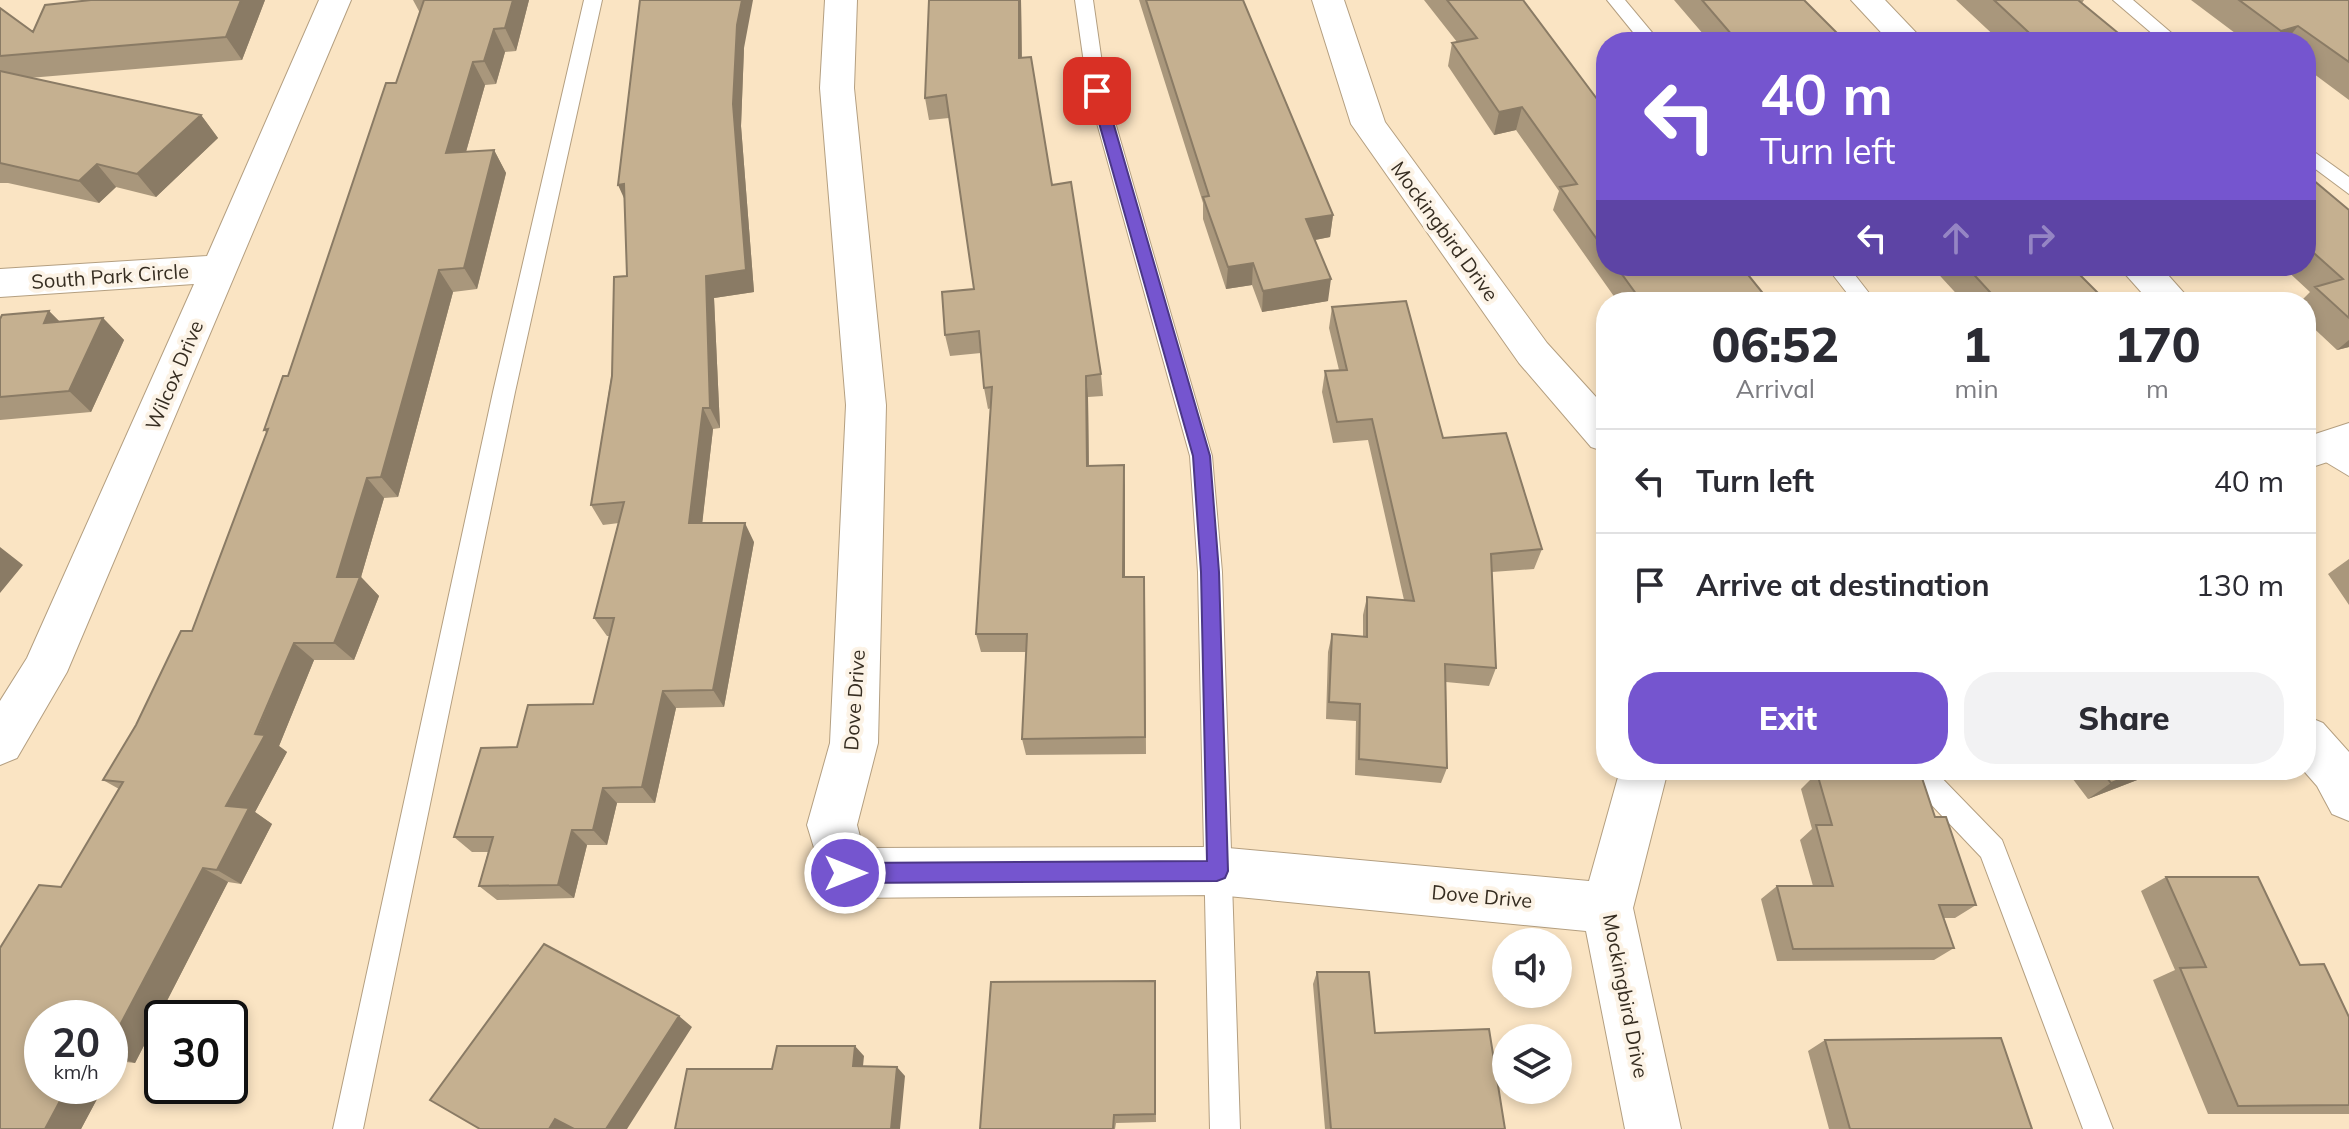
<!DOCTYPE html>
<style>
body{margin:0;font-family:Mulish,sans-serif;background:#f2f2f3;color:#2b2b33;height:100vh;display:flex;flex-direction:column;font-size:30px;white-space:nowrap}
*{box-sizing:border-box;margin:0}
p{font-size:26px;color:#7c7c81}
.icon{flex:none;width:44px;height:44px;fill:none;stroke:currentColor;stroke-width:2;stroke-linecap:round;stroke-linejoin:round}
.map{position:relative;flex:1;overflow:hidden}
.panel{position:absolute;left:1596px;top:292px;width:720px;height:488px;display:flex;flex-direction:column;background:#fff;border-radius:32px;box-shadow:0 4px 12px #0003}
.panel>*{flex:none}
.hud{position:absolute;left:1596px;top:32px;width:720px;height:244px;border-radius:32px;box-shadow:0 4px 12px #0003;background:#7555cf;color:#fff;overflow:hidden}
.fabs{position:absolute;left:1492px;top:928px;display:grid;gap:16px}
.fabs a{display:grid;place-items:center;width:80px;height:80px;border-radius:50%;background:#fff;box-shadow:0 4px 12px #0003;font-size:40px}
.speed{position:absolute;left:24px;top:1000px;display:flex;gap:16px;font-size:40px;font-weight:700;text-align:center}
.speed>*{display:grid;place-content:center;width:104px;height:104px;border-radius:50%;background:#fff;box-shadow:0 4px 12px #0003;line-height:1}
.speed small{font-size:20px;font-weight:400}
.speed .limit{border:4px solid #111;border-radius:12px;background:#fff;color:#111}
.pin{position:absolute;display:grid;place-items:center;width:68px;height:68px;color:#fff;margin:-34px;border-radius:16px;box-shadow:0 4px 12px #0006}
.me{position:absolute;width:88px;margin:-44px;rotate:90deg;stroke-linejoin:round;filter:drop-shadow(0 0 6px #0008)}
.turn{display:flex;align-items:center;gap:28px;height:168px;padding:0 32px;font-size:36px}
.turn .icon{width:104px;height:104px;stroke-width:2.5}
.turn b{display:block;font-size:56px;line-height:68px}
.lanes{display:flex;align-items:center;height:76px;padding:0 32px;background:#0003;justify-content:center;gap:40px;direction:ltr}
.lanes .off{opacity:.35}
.eta{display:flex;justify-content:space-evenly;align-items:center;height:136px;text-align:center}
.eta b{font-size:48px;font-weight:800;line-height:56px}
.primary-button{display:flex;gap:16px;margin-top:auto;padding:16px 32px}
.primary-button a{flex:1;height:92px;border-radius:32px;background:#7555cf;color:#fff;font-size:32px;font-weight:800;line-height:92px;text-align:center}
.primary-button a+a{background:#f2f2f3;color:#2b2b33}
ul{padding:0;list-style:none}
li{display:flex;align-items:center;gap:24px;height:104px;padding:0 32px;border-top:2px solid #e1e1e2}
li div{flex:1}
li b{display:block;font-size:30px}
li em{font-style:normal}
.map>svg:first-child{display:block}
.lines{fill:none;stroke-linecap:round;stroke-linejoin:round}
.lane-casing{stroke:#b49f80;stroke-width:2}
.street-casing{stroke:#b49f80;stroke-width:2}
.lane{fill:#fff;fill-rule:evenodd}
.street{fill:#fff;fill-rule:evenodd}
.wall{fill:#a9977c}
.shaded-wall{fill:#8a7b65}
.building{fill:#c5b090;stroke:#8a7b65;stroke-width:2}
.route{fill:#7555cf;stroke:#4c3787;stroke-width:2}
.labels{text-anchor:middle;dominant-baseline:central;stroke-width:8;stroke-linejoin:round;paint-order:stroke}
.street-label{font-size:20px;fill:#362d21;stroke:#fcf3e6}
</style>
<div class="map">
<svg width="2349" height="1129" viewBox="0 0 2349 1129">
<rect width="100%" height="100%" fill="#fae4c3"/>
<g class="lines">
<defs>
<path id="lane" d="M584,0H602L515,392L363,1129H333L493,392Z
M1075,0H1093L1106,91L1212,456L1222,572L1240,1129H1210L1198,572L1190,456L1088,91Z
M1607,0H1625L1660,42H1641Z
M2113,0H2133L2182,42H2162Z
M2306,146L2349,177V194L2306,162Z
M1826,266H1848L1876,302H1854Z
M2322,440L2349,455V476L2314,455L2311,449L2314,443Z
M1903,770H1934L2002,840L2113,1129H2083L1981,857L1907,779Z"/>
<path id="street" d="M319,0H351L67,672L17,758L0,765V701L27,658L194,284L0,297V269L207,256Z
M825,0H857L854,88L886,405L878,743L857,825L863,848L1217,847L1589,881L1620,770H1668L1633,908L1681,1129H1625L1586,931L1217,895L845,898L827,890L807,825L830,743L846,405L820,88Z
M1312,0H1344L1385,122L1547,343L1606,408V452L1591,447L1519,363L1351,124Z
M1851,0H1885L1925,42H1890Z
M2118,266H2160L2192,302H2150Z
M2349,423V455L2306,469V437Z
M2306,716L2323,723L2349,752V821L2332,814L2317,786L2303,770Z"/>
</defs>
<use href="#lane" class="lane-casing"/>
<use href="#street" class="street-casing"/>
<use href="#lane" class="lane"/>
<use href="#street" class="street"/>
</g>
<path class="wall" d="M265,0L242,60L29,78L201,115L218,138L156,197L116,187L99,203L8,183H0V8L33,32Z
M413,0H529L516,51L505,52L496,84L485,85L466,152L494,150L506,173L477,289L453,292L398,497L384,498L361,577L379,596L354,660H314L279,746L287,752L255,812L272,824L241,884L228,882L135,1063L117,1061L110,1074V1018H42V1086H104L81,1129H0V948L39,885L61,887L119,789L103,780L136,725L181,631H192L267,433L264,430L283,376H288L386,83H396L420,13Z
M929,0H1021L1022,58L1052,185L1101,374L1103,396L1088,397L1089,466L1124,465L1125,577L1145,596L1146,754L1026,755L1022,739L1027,652H981L976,634L991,408L988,409L984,388L981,353L950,356L945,335L974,289L949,118L929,120L925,98Z
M1139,0H1243L1333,215L1330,237L1315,240L1328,301L1262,312L1252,285L1226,289L1203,219V203Z
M1424,0H1523L1606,111V266H1741L1770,302H1618L1553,210L1559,191L1516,130L1494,135L1448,66L1452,43L1457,42Z
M1674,0H1804L1846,42H1710Z
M1956,0H2084L2082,3L2129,42H2001Z
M2191,0H2349V100L2306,68V42H2247Z
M744,48L741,126L754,292L714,298L720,428L713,429L702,523L754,542L724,707L676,708L655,803H617L607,845H587L574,898L497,900L479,886L488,852H472L454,837L517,747L593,704L610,636H607L594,618L619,523L603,525L591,505L627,276Z
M2306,174L2349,210V347L2337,350L2306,321V302H2300L2310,292L2282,266H2306Z
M1931,266H2071L2107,302H1964Z
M1332,307L1443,438L1542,549L1534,569L1492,572L1496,668L1489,686L1446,682L1447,768L1441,783L1355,775L1356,721L1326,719L1328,652L1332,634L1363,637V615L1367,597L1404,600L1368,440L1333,443L1322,392L1325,371L1339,370L1329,328Z
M49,311L60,322L103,318L124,340L91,412L0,420V319Z
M2349,559V605L2328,574Z
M2066,770H2163L2088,799Z
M1817,773L1935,817L1976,905L1955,918H1944L1954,948L1934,960L1777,961L1761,899L1777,886H1813L1800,840L1812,829L1801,789Z
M2166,877L2300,965L2349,1017V1114H2208L2153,980L2175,970L2141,891Z
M1317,972L1375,1033L1505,1129H1325L1313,984Z
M1155,981L1156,1122L1116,1123L1115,1129H980Z
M1825,1040L2032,1129H1829L1808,1051Z"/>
<path class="shaded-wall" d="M241,0H265L242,60L226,37Z
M513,0H529L516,51L505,28Z
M742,0H753L744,48L741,126L754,292L714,298L720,428L710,408L706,276L733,104L737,25Z
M1019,0H1021L1022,81L1019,58Z
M2298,26L2285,42H2272L2281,31Z
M494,29L505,52L496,84L484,61Z
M473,62L485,85L459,176L446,153Z
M1522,107L1516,130L1494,135L1499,112Z
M201,115L218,138L156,197L137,174Z
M494,150L506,173L477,289L464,268Z
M97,164L116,187L99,203L79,181Z
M624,184L628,207L618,185Z
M1333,215L1330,237L1304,242L1306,219Z
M1253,263L1252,285L1226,289L1228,267Z
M439,270L453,292L398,497L381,477Z
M1331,279L1328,301L1262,312L1263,291Z
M49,311L71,333L44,323Z
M103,318L124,340L91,412L69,391Z
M2349,340V347L2337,350Z
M1086,376L1088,397L1089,486L1087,466Z
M703,408L713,429L700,543L689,523Z
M1124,465L1125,486V596L1123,577Z
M367,478L384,498L361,577L379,596L354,660L334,643L337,577Z
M745,523L754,542L724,707L713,690Z
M0,547L23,565L0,593Z
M294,643L314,660L279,746L287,752L255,812L272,824L241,884L217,870L226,806Z
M663,691L676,708L655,803L642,787Z
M2146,770H2163L2088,799L2111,783Z
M603,788L617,803L607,845L593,830Z
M572,830L587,845L574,898L558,885Z
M203,868L228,882L135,1063L110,1055V1044Z
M679,1016L692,1027L627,1129H606Z
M855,1046L864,1056L862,1076L853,1066Z
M110,1058L117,1061L110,1074Z
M897,1067L905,1076L900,1129H891Z
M68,1086H104L81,1129H45Z
M555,1119L573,1127L572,1129H549Z"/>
<path class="building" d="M91,0H241L226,37L0,56V8L33,32L45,5Z
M424,0H513L505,28L494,29L484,61L473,62L446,153L494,150L464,268L439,270L381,477L367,478L337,577H360L334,643H294L255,734L265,735L226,806L249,808L217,870L203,868L110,1044V1018H42V1086H68L45,1129H0V948L39,885L61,887L123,782L103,780L136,725L181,631H192L268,429L264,430L283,376H288L386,83H396Z
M640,0H742L737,25L733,104L746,270L706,276L710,408H703L689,523H745L713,690L663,691L642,787L603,788L593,830H572L558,885L479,886L493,837H454L481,748L517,747L528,705L593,704L614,618H594L624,502L591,505L612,376L614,277L627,276L624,184L618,185Z
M929,0H1019V58L1031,57L1052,185L1071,182L1101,374L1086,376L1087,466L1124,465L1123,577H1144L1145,737L1022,739L1027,634H976L992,387L984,388L979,331L945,335L942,292L974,289L946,95L925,98Z
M1146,0H1243L1333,215L1306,219L1331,279L1263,291L1253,263L1228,267L1203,197L1209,196Z
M1447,0H1523L1606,111V252L1560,187L1577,184L1522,107L1499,112L1452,43L1477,38Z
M1702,0H1804L1846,42H1738Z
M1994,0H2078L2129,42H2039Z
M2239,0H2349V62L2298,26L2281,31Z
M0,71L201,115L137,174L97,164L79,181L0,163Z
M2306,174L2349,210V318L2315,287L2343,279L2306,246Z
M1616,266H1741L1770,302H1642Z
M1966,266H2071L2107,302H1999Z
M1406,301L1443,438L1506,433L1542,549L1491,554L1496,668L1445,664L1447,768L1359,759L1360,704L1329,702L1332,634L1367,637V597L1414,601L1372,419L1337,422L1325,371L1347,370L1332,307Z
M49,311L44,323L103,318L69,391L0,397V319L2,315Z
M2101,770H2146L2111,783Z
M1920,772L1935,817H1946L1976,905H1939L1954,948L1793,949L1777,886H1833L1816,825H1832L1817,773Z
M2166,877H2258L2300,965L2324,964L2349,1017V1105L2238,1106L2180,968L2206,967Z
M544,944L679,1016L606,1129H574L555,1119L549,1129H480L430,1100Z
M1317,972H1369L1375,1033L1489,1029L1505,1129H1331Z
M1155,981V1114L1114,1115L1113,1129H980L991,982Z
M2001,1038L2032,1129H1850L1825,1040Z
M777,1046H855L853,1066L897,1067L891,1129H675L687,1069H772Z"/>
<path class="route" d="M1097,87L1104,91L1210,456L1219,572L1228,871L1225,878L1217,881L845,883L838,880L835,873L838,866L845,863L1207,861L1201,572L1193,456L1090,91Z"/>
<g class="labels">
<g class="street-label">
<text transform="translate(1445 231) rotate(54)">Mockingbird Drive</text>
<text transform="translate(110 276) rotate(-4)">South Park Circle</text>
<text transform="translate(174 375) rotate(-67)">Wilcox Drive</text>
<text transform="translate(854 700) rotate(-86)">Dove Drive</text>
<text transform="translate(1482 896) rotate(5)">Dove Drive</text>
<text transform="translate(1626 996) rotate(79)">Mockingbird Drive</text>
</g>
</g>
</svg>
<div class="fabs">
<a><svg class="icon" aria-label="sound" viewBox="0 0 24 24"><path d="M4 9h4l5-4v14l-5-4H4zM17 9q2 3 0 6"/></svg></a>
<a><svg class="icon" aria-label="layers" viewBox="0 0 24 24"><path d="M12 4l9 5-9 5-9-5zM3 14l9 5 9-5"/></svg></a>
</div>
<div class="speed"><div>20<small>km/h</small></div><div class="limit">30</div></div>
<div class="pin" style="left:1097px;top:91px;background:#d93025"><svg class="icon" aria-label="arrive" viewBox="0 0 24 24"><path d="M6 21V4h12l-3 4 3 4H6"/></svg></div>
<svg class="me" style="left:845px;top:873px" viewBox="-20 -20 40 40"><circle r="17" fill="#7555cf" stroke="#fff" stroke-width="3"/><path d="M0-11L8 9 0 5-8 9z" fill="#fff"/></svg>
<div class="hud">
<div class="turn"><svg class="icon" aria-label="left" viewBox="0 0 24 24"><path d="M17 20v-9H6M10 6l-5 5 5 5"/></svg><div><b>40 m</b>Turn left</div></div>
<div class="lanes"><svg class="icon" aria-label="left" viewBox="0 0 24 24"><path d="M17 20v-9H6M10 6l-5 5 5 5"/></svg><svg class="icon off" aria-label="ahead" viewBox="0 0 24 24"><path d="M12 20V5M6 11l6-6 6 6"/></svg><svg class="icon off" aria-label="right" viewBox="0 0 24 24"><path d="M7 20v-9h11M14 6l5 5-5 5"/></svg></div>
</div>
<section class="panel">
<div class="eta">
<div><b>06:52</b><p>Arrival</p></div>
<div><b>1</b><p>min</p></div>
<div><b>170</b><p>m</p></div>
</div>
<ul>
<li><svg class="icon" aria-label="left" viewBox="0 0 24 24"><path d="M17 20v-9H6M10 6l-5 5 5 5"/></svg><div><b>Turn left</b></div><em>40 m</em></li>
<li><svg class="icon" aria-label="arrive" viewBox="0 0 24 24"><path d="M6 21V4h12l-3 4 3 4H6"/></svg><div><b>Arrive at destination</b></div><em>130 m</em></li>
</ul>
<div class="primary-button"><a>Exit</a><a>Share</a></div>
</section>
</div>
